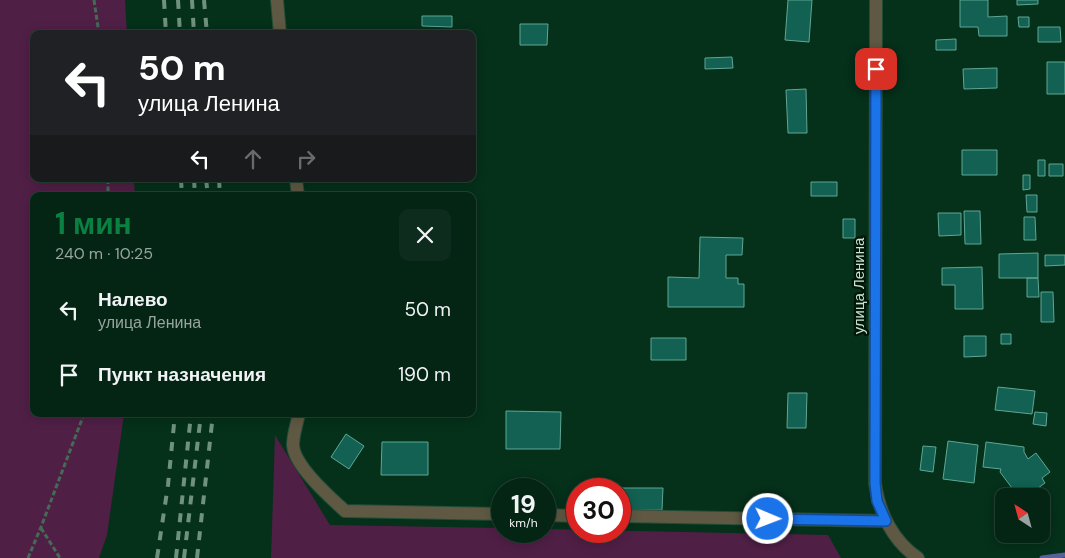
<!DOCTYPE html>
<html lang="ru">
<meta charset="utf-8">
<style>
body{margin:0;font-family:"DM Sans",sans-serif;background:#0d2c1d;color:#f1f3f6;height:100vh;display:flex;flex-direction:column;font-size:19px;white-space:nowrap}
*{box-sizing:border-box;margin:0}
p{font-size:16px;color:#97a4a0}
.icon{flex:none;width:28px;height:28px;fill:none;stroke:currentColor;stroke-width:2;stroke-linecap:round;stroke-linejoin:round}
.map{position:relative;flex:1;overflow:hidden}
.drawer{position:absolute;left:30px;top:192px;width:446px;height:225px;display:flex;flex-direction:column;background:#042414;border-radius:10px;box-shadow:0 2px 12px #0003,0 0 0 1px #254134}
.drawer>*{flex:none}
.top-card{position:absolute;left:30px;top:30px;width:446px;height:152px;border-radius:10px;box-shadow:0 2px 12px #0003,0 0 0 1px #254134;background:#202124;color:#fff;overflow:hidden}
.needle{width:32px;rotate:324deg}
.fabs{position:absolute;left:995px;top:488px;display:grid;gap:10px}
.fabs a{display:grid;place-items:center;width:55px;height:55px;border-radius:10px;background:#042414;box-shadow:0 2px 12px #0003,0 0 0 1px #254134;font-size:25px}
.speed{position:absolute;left:491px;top:478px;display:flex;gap:10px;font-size:25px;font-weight:700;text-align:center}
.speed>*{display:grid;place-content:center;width:65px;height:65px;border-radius:50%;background:#042414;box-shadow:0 2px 12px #0003,0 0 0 1px #254134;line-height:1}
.speed small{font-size:12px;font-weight:400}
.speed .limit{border:8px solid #d22;background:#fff;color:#111}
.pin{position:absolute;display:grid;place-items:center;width:42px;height:42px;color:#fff;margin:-21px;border-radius:10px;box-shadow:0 2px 8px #0006}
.me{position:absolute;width:55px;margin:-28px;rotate:91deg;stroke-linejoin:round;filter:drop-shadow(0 0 4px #0008)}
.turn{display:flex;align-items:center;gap:18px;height:105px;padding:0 25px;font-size:22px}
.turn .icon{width:65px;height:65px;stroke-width:2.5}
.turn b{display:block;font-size:35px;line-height:42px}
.lanes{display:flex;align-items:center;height:48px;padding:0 25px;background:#0003;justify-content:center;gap:25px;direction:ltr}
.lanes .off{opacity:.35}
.round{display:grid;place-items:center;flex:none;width:52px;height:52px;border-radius:10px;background:#0d2c1d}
.headline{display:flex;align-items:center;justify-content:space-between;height:85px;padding:0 25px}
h1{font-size:30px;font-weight:700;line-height:38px;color:#0b8043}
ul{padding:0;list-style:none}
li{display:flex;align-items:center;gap:15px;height:65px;padding:0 25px}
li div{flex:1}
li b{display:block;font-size:19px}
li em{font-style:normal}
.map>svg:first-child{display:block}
.green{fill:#501f46}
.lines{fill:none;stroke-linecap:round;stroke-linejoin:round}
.stream{stroke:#57609b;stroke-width:5}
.building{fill:#126152;stroke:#5fa794}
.minor-casing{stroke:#244d37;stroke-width:14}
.tertiary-casing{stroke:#244d37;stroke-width:14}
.path{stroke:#456a55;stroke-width:3;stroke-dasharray:5 2.5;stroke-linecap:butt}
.minor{stroke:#5f5943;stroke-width:12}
.tertiary{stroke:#5f5943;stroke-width:12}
.rail{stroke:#6f917d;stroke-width:4;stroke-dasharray:9 9;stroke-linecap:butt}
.route-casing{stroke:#114b97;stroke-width:12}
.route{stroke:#1a73e8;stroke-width:9}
.labels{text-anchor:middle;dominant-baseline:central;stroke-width:4.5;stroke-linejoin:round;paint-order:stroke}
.street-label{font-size:15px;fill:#c8e3d0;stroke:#011509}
</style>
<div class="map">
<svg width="1065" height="558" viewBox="0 0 1065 558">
<rect width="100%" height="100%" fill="#05301a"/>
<path class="green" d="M0,0H125L127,34H34V179H134L135,196H34V414H124L107,535L99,558H0Z
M275,435L330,525L502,528V531H545V529L828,535L841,558H271Z"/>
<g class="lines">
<path class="stream" d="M1042,558L1065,555"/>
</g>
<path class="building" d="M788,0H812L809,42L785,40Z
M960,0H988V17L1007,16V36H979L978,27H960Z
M1017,0H1038V4L1017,5Z
M422,16H452V27L422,26Z
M1018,17H1029V27H1019Z
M520,24H548L547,45H520Z
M1038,27H1060L1061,42H1038Z
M956,39V50H936V40Z
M732,57L733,68L705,69V58Z
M1047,62H1065V94H1047Z
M997,68V88L964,89L963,69Z
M806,89L807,133H788L786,90Z
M962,150H997V175H962Z
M1038,160H1045V176H1038Z
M1049,164H1063V176H1049Z
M1023,175H1030V189L1023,190Z
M811,182H837V196H811Z
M1026,195H1037V212H1027Z
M964,211H980L981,244H965Z
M938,213H961V235L939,236Z
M1024,217H1035L1036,240H1024Z
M843,219H855V238H843Z
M700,237L743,238L742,255H726V278H738V284H744V307H668V277L699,278Z
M1038,253V278H999V254Z
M1045,255H1065V265L1045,266Z
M982,267L983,309H955V285H942V268Z
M1027,278H1038L1039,297H1027Z
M1041,292H1053L1054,322H1041Z
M1001,334H1011V344H1001Z
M964,336H986V356L964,357Z
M651,338H686V360H651Z
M998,387L1035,391L1032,414L995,410Z
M788,393H807L806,428H787Z
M506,411L561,412L560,449H506Z
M1035,412L1047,413L1046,426L1033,424Z
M346,434L364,446L349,469L331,457Z
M948,441L978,445L974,483L943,479Z
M382,442H428V475H381Z
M986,442L1024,447V452L1028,459L1036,453L1050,472L1042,478L1045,483L1027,496H1018L1000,472L1001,469L983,467Z
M923,446L936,447L933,472L920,470Z
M621,488H663L662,510H621Z"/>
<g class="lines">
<defs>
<path id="minor" d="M277,0L280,34
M296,179L298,196
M299,414C297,423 293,435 293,445C294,466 331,498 345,511L502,514
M545,515L578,516
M620,516L885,521"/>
<path id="tertiary" d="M876,0L875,483C879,513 893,541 918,558"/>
</defs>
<use href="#minor" class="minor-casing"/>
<use href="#tertiary" class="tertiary-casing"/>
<path class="path" d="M94,0L99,34
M108,179V196
M41,528L60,558
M28,558L41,527L84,414"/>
<use href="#minor" class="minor"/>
<use href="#tertiary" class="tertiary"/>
<path class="rail" d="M164,0L166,34
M178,0L180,34
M192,0L194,34
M204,0L207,34
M181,179L182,196
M194,179L195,196
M206,179L208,196
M219,179L220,196
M157,558L168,485L175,414
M176,558L191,414
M184,558L201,414
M197,558L213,414"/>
</g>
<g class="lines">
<defs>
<path id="route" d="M768,519L886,521L877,501L875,483L876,69"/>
</defs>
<use href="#route" class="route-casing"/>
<use href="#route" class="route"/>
</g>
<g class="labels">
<g class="street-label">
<text transform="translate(859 286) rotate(-90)">улица Ленина</text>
</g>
</g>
</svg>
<div class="fabs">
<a><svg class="needle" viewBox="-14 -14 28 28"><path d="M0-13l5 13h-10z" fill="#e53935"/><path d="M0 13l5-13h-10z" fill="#97a4a0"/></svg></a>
</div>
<div class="speed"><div>19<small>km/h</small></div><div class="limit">30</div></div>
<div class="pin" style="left:876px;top:69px;background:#d93025"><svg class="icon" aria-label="arrive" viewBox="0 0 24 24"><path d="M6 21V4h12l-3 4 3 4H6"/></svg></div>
<svg class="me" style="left:768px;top:519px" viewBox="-20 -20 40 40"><circle r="17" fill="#1a73e8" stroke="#fff" stroke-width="3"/><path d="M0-11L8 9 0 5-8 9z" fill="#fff"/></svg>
<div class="top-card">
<div class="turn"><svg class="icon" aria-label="left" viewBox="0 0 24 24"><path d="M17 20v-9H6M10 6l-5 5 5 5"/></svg><div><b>50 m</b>улица Ленина</div></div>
<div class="lanes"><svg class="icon" aria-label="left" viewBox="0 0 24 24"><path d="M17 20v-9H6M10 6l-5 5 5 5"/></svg><svg class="icon off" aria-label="ahead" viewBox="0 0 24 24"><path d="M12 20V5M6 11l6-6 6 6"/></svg><svg class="icon off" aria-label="right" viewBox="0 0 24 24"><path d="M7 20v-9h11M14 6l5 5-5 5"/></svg></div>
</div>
<section class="drawer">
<div class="headline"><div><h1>1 мин</h1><p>240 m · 10:25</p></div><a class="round"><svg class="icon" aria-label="close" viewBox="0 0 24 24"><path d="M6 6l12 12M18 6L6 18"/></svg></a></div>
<ul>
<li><svg class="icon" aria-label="left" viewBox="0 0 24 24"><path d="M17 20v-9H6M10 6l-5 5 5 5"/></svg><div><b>Налево</b><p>улица Ленина</p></div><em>50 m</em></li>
<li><svg class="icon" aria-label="arrive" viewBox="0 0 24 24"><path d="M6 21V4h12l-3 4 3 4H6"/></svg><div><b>Пункт назначения</b></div><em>190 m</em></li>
</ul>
</section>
</div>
